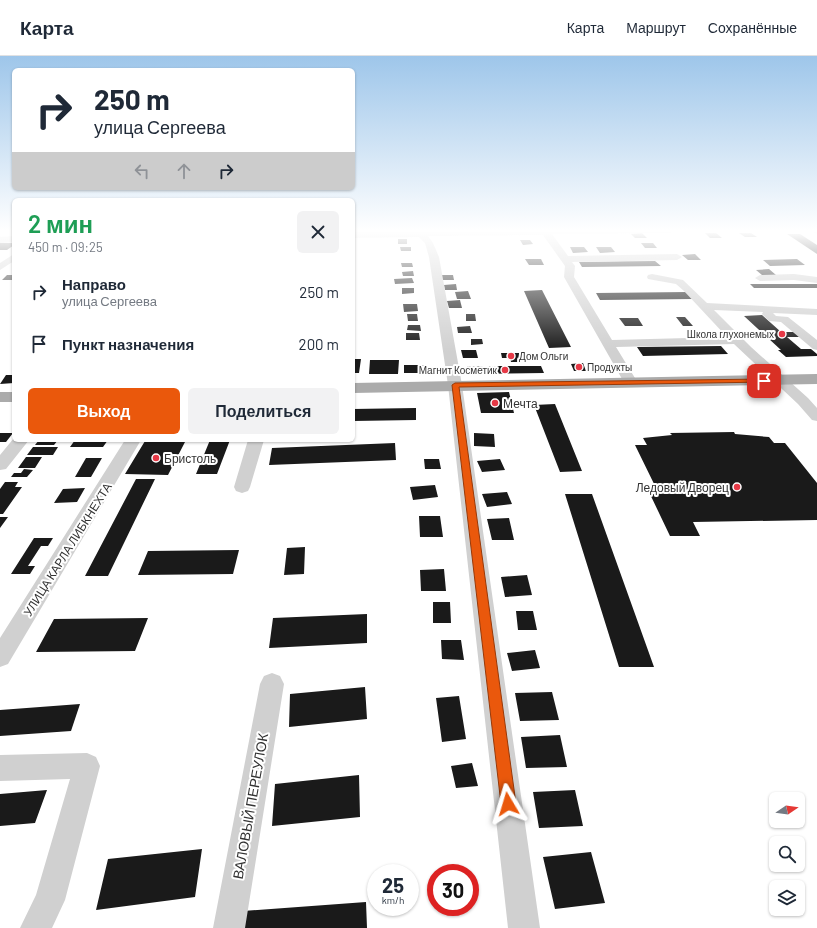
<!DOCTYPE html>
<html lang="ru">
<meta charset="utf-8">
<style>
body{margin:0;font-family:Barlow,sans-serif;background:#f2f2f3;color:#1f2937;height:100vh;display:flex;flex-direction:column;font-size:15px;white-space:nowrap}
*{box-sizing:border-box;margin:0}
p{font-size:13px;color:#747a83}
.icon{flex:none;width:22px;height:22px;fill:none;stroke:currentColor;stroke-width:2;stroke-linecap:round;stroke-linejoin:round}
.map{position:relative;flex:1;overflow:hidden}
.drawer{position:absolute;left:12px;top:142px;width:343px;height:244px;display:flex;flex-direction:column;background:#fff;border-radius:6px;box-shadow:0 1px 3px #0004}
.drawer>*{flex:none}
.top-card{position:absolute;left:12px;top:12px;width:343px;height:122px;border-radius:6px;box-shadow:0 1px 3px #0004;background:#fff;color:#1f2937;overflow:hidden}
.needle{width:26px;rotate:77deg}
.controls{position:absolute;left:769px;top:736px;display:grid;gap:8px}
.controls a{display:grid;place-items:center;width:36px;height:36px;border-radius:6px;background:#fff;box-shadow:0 1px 3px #0004;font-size:20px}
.speed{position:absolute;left:367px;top:808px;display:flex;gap:8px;font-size:20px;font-weight:700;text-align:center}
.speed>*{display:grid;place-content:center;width:52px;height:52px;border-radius:50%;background:#fff;box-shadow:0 1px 3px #0004;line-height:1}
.speed small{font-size:10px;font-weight:400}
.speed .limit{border:6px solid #d22;background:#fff;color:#111}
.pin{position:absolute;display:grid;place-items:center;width:34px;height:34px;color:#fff;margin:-17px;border-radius:8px;box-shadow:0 2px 6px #0006}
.me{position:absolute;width:44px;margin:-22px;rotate:353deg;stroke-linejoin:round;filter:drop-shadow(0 0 3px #0008)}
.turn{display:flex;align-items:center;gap:14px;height:84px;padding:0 16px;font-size:18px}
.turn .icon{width:52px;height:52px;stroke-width:2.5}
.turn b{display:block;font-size:28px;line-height:34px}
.lanes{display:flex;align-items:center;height:38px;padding:0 16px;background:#0003;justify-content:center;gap:20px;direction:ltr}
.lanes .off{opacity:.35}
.round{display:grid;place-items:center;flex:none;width:42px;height:42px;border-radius:6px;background:#f2f2f3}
.head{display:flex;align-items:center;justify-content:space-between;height:68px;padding:0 16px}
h1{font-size:24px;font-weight:600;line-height:30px;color:#1e9e55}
.primary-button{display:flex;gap:8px;margin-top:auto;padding:8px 16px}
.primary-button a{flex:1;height:46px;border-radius:6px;background:#ea580c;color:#fff;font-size:16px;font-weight:600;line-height:46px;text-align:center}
.primary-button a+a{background:#f2f2f3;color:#1f2937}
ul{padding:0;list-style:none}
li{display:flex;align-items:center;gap:12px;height:52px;padding:0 16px}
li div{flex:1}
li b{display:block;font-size:15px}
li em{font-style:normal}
header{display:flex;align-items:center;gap:24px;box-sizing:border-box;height:56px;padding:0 20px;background:#fff;border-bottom:1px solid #e0e1e3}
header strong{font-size:19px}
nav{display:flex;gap:22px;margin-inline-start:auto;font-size:14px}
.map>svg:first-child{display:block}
.building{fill:#1a1a1a}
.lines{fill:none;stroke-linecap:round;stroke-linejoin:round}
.minor{fill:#d0d0d0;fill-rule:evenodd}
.major{fill:#ababab;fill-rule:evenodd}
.route{fill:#ea580c;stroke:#983908}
.poi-dot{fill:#e63946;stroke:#fff;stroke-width:1.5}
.labels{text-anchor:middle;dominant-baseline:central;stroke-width:4;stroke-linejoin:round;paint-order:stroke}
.far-poi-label{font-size:10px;fill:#333;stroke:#fff;text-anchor:end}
.poi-label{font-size:12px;fill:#333;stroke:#fff;text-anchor:start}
.street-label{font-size:12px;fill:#333;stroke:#fff}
.near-street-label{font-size:14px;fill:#333;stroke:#fff}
</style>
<header>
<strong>Карта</strong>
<nav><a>Карта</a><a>Маршрут</a><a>Сохранённые</a></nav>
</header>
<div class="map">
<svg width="817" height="872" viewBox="0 0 817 872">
<rect width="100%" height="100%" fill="#fff"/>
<path class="building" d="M642,177L647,182H635L631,178Z
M705,177H716L722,182H710Z
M739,177H751L757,181H745Z
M787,178H800L817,189V198Z
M398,183H407V188H398Z
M520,184H530L533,188L523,189Z
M0,187H14V189L7,194H0Z
M641,187H653L657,192H645Z
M400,191H411V195H401Z
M570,191H584L588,196L573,197Z
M596,191H611L615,196L600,197Z
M695,198L701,204H688L682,199Z
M525,203H541L544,209H529Z
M797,203L805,209L770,210L763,204Z
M655,205L661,210L582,211L579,206Z
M401,207H412L413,211H402Z
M769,213L776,219H762L756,214Z
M413,215L414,220H403L402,216Z
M7,219H14V224H2Z
M441,219H453L454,224H442Z
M412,222L414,227L395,228L394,223Z
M456,228L457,234H445L444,229Z
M750,228H817V232H754Z
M402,232H414V237L402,238Z
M542,234L571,291L549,292L524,235Z
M468,235L471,243H457L455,236Z
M687,236L693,243L600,244L596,237Z
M460,244L462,252H449L447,245Z
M403,248H417L418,255L404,256Z
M407,258H417L418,265H408Z
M466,258H475L476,265H466Z
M762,259L781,276H796L801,281H787L801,293H811L817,298V300L786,301L778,294H781L744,260Z
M676,261H685L693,270H683Z
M619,262H638L643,270H625Z
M408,269H420L421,275L407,274Z
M470,270L472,277H458L457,271Z
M406,277H419L420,284H406Z
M471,283H482L483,288L471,289Z
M721,290L728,298L643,300L637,291Z
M461,294H476L478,302H463Z
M501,297H519L522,306H511L510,302H502Z
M353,303H361L359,317H353Z
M370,304H399L398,318H369Z
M583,307L586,315H574L571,308Z
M404,309H424V317H404Z
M606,309L609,315H601L598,310Z
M467,310H541L544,317L467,318Z
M6,319H14V327L0,328Z
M509,336L514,357H481L477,337Z
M555,348L582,415L560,416L534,349Z
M416,352V364L353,365V353Z
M734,376L735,378L769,381L774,387H785L817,427V464L693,466L700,480H670L649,436H658L635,389H647L643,382L672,379L670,377Z
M0,377H13L6,386H0Z
M474,377L494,378L495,391L474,390Z
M39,384H58L54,389H35Z
M75,384H108L103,391H70Z
M210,384H230L217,418H196Z
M145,385L185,386L168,419L125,418Z
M395,387L396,404L269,409L272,392Z
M33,391H58L53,399H27Z
M26,401H42L35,412H18Z
M86,402H102L91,421H75Z
M424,403H439L441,413H425Z
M500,403L505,414L482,416L477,405Z
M24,413L33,414L27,421H11L14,417H21Z
M136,423H155L108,520H85Z
M5,426H18L15,431H22L3,458H0V433Z
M435,429L438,441L413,444L410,431Z
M85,432L77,446L54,447L63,433Z
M507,436L512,448L487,451L482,438Z
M565,438H592L654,611H619Z
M419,460H440L443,481H420Z
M0,461H8L0,472Z
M509,462L514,484H492L487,463Z
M34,482H53L48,490H41L28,510H35L30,518H11Z
M305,491L304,518L284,519L287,492Z
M239,494L233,518L138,519L148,495Z
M444,513L446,535H421L420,514Z
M527,519L532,539L505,541L501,521Z
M433,546H450L451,567H433Z
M516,555H533L537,574H518Z
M367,558V587L269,592L273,562Z
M148,562L135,595L36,596L54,563Z
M441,584H461L464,604L442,603Z
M535,594L540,612L512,615L507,597Z
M365,631L367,663L289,671L290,638Z
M552,636L559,664L520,665L515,637Z
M459,640L466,683L442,686L436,642Z
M80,648L71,675L0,680V654Z
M560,679L567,711L526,712L521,681Z
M472,707L478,730L456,732L451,710Z
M359,719L360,761L272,770L275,728Z
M47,734L35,767L0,770V738Z
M575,734L583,770L539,772L533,736Z
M202,793L195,841L96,854L108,803Z
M591,796L605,847L555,853L543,801Z
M366,846L367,872H241L243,855Z"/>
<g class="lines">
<path class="minor" d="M416,174H675L671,177L552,178L568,200L677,198L682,201L677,204L572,206L575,210L574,221L612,284L727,281L684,235L676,228L648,223L647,221L648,219L652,218L683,224L707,247L817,253V259L773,257L776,260L788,261L817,284V294L813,293L781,266L769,265L762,258L763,256L714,254L751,291L808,342L817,352V365L812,364L798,348L734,288L616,291L638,327L636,330H626L564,221L565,210L543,179L428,180L433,187L439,201L462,329L540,872H508L448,329L429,201L425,187L419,181L353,182V176Z
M810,174H817V178Z
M14,180V186L0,187V181Z
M14,198V205L0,214V207Z
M794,218L817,221V227L794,224L760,225L755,222L760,219Z
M14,382V384H29L6,413L0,414V399Z
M125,384H141L8,608L0,611V582Z
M248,384H264L250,431L248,435L242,437L236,435L234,431Z
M272,617L280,620L284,628L245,872H213L260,628L264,620Z
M87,697L96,701L100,710L65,844L52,872H20L36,839L70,723L0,725V699Z"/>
<path class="major" d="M817,318V328L353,337V327Z
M0,336H14V346H0Z"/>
</g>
<linearGradient id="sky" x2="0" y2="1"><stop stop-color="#9ec6ea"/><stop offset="0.59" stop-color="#fff"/><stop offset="1" stop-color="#fff" stop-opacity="0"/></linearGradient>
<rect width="817" height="296" fill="url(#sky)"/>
<path class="route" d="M764,323H767V326L459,331L516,748L514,753L508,755L503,753L501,748L452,329L455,327Z"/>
<g class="poi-dot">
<circle cx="782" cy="278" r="4"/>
<circle cx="511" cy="300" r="4"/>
<circle cx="579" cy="311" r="4"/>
<circle cx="505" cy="314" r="4"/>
<circle cx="495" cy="347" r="4"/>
<circle cx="156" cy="402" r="4"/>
<circle cx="737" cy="431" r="4"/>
</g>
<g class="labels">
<g class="far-poi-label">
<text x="774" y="278">Школа глухонемых</text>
<text x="519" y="300" text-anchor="start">Дом Ольги</text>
<text x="587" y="311" text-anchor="start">Продукты</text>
<text x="497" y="314">Магнит Косметик</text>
</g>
<g class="poi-label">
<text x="503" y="347">Мечта</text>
<text x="164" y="402">Бристоль</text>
<text x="729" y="431" text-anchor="end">Ледовый Дворец</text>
</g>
<g class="street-label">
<text transform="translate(67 493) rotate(-58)">УЛИЦА КАРЛА ЛИБКНЕХТА</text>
</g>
<g class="near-street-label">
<text transform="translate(250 750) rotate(-80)">ВАЛОВЫЙ ПЕРЕУЛОК</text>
</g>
</g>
</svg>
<div class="controls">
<a><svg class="needle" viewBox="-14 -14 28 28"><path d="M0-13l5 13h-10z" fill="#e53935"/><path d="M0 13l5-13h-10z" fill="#747a83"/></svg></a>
<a><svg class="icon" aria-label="search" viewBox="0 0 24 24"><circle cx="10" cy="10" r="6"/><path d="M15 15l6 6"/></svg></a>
<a><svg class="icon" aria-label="layers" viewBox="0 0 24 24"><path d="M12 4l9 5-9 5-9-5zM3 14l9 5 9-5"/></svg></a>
</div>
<div class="speed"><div>25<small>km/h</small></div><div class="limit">30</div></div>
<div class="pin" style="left:764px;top:325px;background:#d93025"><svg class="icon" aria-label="arrive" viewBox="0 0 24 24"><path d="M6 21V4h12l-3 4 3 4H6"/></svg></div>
<svg class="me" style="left:508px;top:748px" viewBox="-20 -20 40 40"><path d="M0-17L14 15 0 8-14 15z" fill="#ea580c" stroke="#fff" stroke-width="4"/></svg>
<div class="top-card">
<div class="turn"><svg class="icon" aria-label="right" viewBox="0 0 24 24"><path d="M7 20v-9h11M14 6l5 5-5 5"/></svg><div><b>250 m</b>улица Сергеева</div></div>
<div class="lanes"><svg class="icon off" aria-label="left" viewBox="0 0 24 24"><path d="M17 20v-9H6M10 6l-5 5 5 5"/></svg><svg class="icon off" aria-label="ahead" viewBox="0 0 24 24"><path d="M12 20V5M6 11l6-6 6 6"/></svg><svg class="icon" aria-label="right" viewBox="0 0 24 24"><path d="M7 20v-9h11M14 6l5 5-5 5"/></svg></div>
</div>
<section class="drawer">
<div class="head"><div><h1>2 мин</h1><p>450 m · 09:25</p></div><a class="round"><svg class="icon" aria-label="close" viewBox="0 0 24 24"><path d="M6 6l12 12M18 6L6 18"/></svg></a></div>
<ul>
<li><svg class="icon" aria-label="right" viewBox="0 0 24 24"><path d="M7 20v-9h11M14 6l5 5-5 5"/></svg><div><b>Направо</b><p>улица Сергеева</p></div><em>250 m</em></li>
<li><svg class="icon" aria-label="arrive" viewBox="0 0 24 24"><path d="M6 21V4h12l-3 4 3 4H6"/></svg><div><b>Пункт назначения</b></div><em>200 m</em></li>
</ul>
<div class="primary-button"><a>Выход</a><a>Поделиться</a></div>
</section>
</div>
